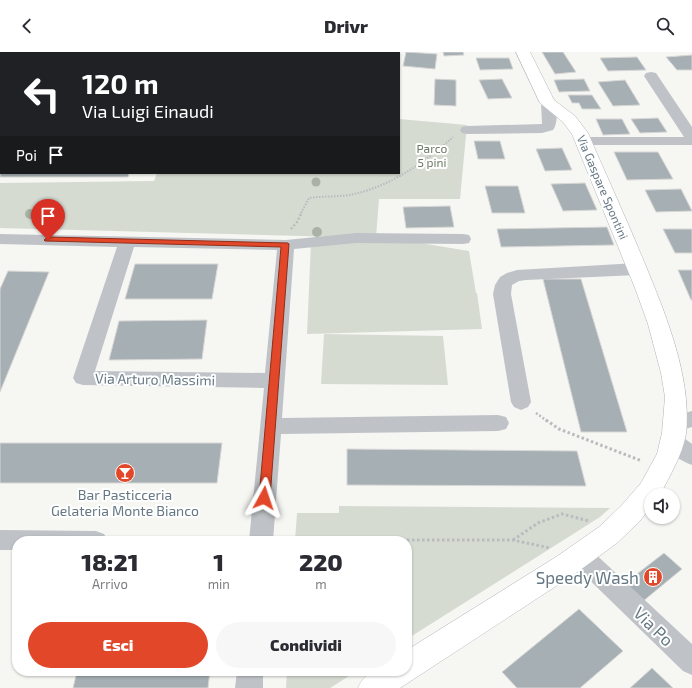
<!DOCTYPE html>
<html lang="it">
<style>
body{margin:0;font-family:"Exo 2",sans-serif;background:#f7f7f7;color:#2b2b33;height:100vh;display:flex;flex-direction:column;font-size:15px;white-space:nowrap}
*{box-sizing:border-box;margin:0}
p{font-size:13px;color:#7c7c81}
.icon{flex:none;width:22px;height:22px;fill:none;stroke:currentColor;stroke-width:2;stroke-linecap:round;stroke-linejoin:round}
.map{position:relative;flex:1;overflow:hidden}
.drawer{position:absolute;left:12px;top:484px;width:400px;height:140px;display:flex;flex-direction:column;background:#fff;border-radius:16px;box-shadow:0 1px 3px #0004}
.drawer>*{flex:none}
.banner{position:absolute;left:0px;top:0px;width:400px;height:122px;box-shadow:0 1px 3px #0004;background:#202124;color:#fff;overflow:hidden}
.buttons{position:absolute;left:644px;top:436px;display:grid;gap:8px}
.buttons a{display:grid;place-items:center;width:36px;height:36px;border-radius:50%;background:#fff;box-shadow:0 1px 3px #0004;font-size:20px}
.pin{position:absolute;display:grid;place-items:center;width:34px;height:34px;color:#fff;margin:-41px -17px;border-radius:50% 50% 50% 0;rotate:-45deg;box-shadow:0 0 4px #0007}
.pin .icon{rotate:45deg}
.me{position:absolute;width:44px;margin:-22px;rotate:5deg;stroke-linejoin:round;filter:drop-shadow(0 0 3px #0008)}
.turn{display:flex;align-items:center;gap:14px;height:84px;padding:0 16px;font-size:18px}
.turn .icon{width:52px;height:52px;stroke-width:2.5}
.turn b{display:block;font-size:28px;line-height:34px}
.then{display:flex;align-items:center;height:38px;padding:0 16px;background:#0003;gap:8px;font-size:15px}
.eta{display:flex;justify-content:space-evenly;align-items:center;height:68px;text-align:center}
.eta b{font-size:24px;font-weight:800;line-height:28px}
.action{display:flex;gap:8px;margin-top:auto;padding:8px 16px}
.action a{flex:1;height:46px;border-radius:24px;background:#e14728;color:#fff;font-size:16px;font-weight:800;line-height:46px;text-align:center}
.action a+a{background:#f7f7f7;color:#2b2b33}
header{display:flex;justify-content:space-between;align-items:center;height:52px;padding:0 16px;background:#fff;font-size:18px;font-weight:800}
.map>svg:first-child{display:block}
.green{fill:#d6dbd2}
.building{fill:#a6afb4;stroke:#d8d7d5}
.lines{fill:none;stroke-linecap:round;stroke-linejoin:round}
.secondary-casing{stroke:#b1b7bb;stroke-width:1}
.path-far2{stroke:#b9bcbe;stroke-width:2;stroke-dasharray:1.5 1.5;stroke-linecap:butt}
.path-far1{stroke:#b9bcbe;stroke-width:2.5;stroke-dasharray:2 2;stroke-linecap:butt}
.path{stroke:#b9bcbe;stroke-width:3;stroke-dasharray:2.5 2.5;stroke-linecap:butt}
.minor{fill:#bfc3c7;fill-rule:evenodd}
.secondary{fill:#fff;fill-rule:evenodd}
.tree{fill:#a9b2a4}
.route{fill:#e14728;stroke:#922e1a}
.labels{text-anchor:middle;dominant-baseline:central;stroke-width:4;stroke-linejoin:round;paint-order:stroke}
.far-park-label{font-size:12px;fill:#6a7b64;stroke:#fff}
.far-street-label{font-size:12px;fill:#657884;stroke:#fff}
.street-label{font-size:14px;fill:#657884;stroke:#fff}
.poi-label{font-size:14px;fill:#657884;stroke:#fff}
.near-poi-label{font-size:17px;fill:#657884;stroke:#fff;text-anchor:end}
.near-street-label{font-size:17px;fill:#657884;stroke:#fff}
</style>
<header><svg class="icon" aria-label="back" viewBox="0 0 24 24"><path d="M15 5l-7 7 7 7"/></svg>Drivr<svg class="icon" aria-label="search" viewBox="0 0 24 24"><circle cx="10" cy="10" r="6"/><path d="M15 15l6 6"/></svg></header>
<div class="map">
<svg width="692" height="636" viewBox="0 0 692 636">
<rect width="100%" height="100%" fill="#f6f6f3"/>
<path class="green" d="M399,67L467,73L460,147H379L376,186L0,176V131L154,129L157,121H399Z
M311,190H414L469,199L476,241H477L482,277L307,282Z
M324,282L443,284L448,333L321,332Z
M339,454L610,456L600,465L407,587V489H295L297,461H339Z
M287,619H357L330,636H286Z"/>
<path class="building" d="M181,0H229L180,1Z
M406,0L437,2L435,17L403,14Z
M443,0H463L464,3L444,4Z
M542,0H563L576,20L555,22Z
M692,3V18H677L666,5Z
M637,5L646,18L608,19L600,6Z
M476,6H509L513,17L480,18Z
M435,27L456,28V54L434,53Z
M502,27L512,46L488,47L479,28Z
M584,27L590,39L559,40L554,28Z
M625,28L640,53L613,54L598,30Z
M568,43H592L601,57H582L579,51H572Z
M658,66L667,80L640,81L631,67Z
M596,67H622L630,82L603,83Z
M474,89H500L505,107H478Z
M562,96L572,118L545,119L536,97Z
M614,100H658L673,127L627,128Z
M0,110L1,121H129L128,125H0Z
M585,131L597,158L563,159L551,132Z
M485,134H518L525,161H492Z
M681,137L692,159L656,160L645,138Z
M450,154L454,175L406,176L403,155Z
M607,175L614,193L501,195L497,177Z
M663,177H692V201H675Z
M135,212H218L212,247H125Z
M678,218H692V248H691Z
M8,219L49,220L0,340V237Z
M543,227H581L627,380H581Z
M207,268L202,307L109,308L119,269Z
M0,391H222L217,431H0Z
M347,397L577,399L586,434L347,433Z
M664,501L682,517L642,550L624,532Z
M579,557L623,599L580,636H517L502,620Z
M652,616L673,636H630Z
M77,619H210L208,636H73Z"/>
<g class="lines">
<defs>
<path id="secondary" d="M516,0H530L554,48L575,64L588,81C607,125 627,168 645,212C666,263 692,326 686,382C682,404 670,423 660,443H651V455L639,470L617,491L576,521L400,636H358C368,613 385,619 407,619V598L556,505L599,475L621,454L641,431L657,402L662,381L665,345L661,321L648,272L635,236L572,82L563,70L540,51Z"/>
</defs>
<use href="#secondary" class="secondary-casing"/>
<path class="path-far2" d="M301,161L309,146C322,144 336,145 349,143C388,136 424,111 453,85"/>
<path class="path-far1" d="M291,177L297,170L302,160
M536,361L547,369"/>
<path class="path" d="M546,368L559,377L642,409
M292,488H513L550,496
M513,488L538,471L562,462L589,469"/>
<path class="minor" d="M107,0H124V1H107Z
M282,0H300V1H282Z
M651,20L656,21L692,75V93H584L579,92L577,89L579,86L584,85H684L644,24L646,21Z
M548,47L553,48C558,56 558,71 553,78L542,81L467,82L462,81L460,78L462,75L467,74L542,72L541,51L543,48Z
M0,87H1V95H0Z
M356,181L463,182L469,183L471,187L469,191L463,192L356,191L294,197L282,366L498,363L506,365L509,371L506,377L498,379L281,382L273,489H249L264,336L83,333L76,331L73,326L117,195L0,192V182L286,188ZM134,195L277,198L265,321L95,319Z
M637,211L643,213L646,217L643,221L637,223L526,228L519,229L512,233L511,242L531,350L528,355L521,358L514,355L511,350L493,242L495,233L500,225L507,221L517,218Z
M692,359V375L675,380L667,378L664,372L667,366Z
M672,381L680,383L692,392V413C680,409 667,400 661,389L664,383Z
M0,478L96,479L104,482L108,489H17V498H0Z
M581,493L590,497L692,592V623L683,619L572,511L569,504L572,497Z
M237,619H263V636H235Z"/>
<use href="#secondary" class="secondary"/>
</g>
<g class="tree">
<circle cx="316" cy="130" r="4.5"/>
<circle cx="30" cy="162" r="5"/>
<circle cx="317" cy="180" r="5"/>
</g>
<path class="route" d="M48,185L288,191L289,192L270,446L268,449L264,450L261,449L259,446L281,195L45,189L44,188Z"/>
<defs>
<symbol id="bar-disc" viewBox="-11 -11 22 22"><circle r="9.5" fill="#e14728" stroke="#fff"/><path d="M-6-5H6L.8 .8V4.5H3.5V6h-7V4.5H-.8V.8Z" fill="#fff"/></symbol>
<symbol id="building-disc" viewBox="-11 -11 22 22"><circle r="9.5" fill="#e14728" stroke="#fff"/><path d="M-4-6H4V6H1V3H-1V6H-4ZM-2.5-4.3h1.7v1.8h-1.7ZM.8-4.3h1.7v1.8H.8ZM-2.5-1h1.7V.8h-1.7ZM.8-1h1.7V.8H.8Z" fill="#fff"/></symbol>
</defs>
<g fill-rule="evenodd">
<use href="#bar-disc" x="114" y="410" width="22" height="22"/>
<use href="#building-disc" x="642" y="514" width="22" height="22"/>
</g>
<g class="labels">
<g class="far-park-label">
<text x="432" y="96">Parco<tspan x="432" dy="14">5 pini</tspan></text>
</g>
<g class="far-street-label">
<text transform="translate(603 135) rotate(67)">Via Gaspare Spontini</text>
</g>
<g class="street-label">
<text transform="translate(155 327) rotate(1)">Via Arturo Massimi</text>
</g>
<g class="poi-label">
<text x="125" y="442">Bar Pasticceria<tspan x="125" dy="16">Gelateria Monte Bianco</tspan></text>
</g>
<g class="near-poi-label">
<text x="639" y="525">Speedy Wash</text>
</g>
<g class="near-street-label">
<text transform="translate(654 574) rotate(44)">Via Po</text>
</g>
</g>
</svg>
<div class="buttons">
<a><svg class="icon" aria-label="sound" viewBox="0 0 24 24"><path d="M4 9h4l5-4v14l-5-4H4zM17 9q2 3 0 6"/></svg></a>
</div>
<div class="pin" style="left:48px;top:188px;background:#d93025"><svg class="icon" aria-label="arrive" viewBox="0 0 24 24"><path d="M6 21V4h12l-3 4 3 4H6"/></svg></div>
<svg class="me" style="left:264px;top:446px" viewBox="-20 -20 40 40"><path d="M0-17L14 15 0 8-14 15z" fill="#e14728" stroke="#fff" stroke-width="4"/></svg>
<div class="banner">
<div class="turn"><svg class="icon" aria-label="left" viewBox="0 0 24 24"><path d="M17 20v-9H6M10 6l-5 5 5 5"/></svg><div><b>120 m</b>Via Luigi Einaudi</div></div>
<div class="then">Poi<svg class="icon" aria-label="arrive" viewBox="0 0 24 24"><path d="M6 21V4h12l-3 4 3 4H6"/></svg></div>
</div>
<section class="drawer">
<div class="eta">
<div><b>18:21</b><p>Arrivo</p></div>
<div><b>1</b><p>min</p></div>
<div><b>220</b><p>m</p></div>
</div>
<div class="action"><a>Esci</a><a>Condividi</a></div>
</section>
</div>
